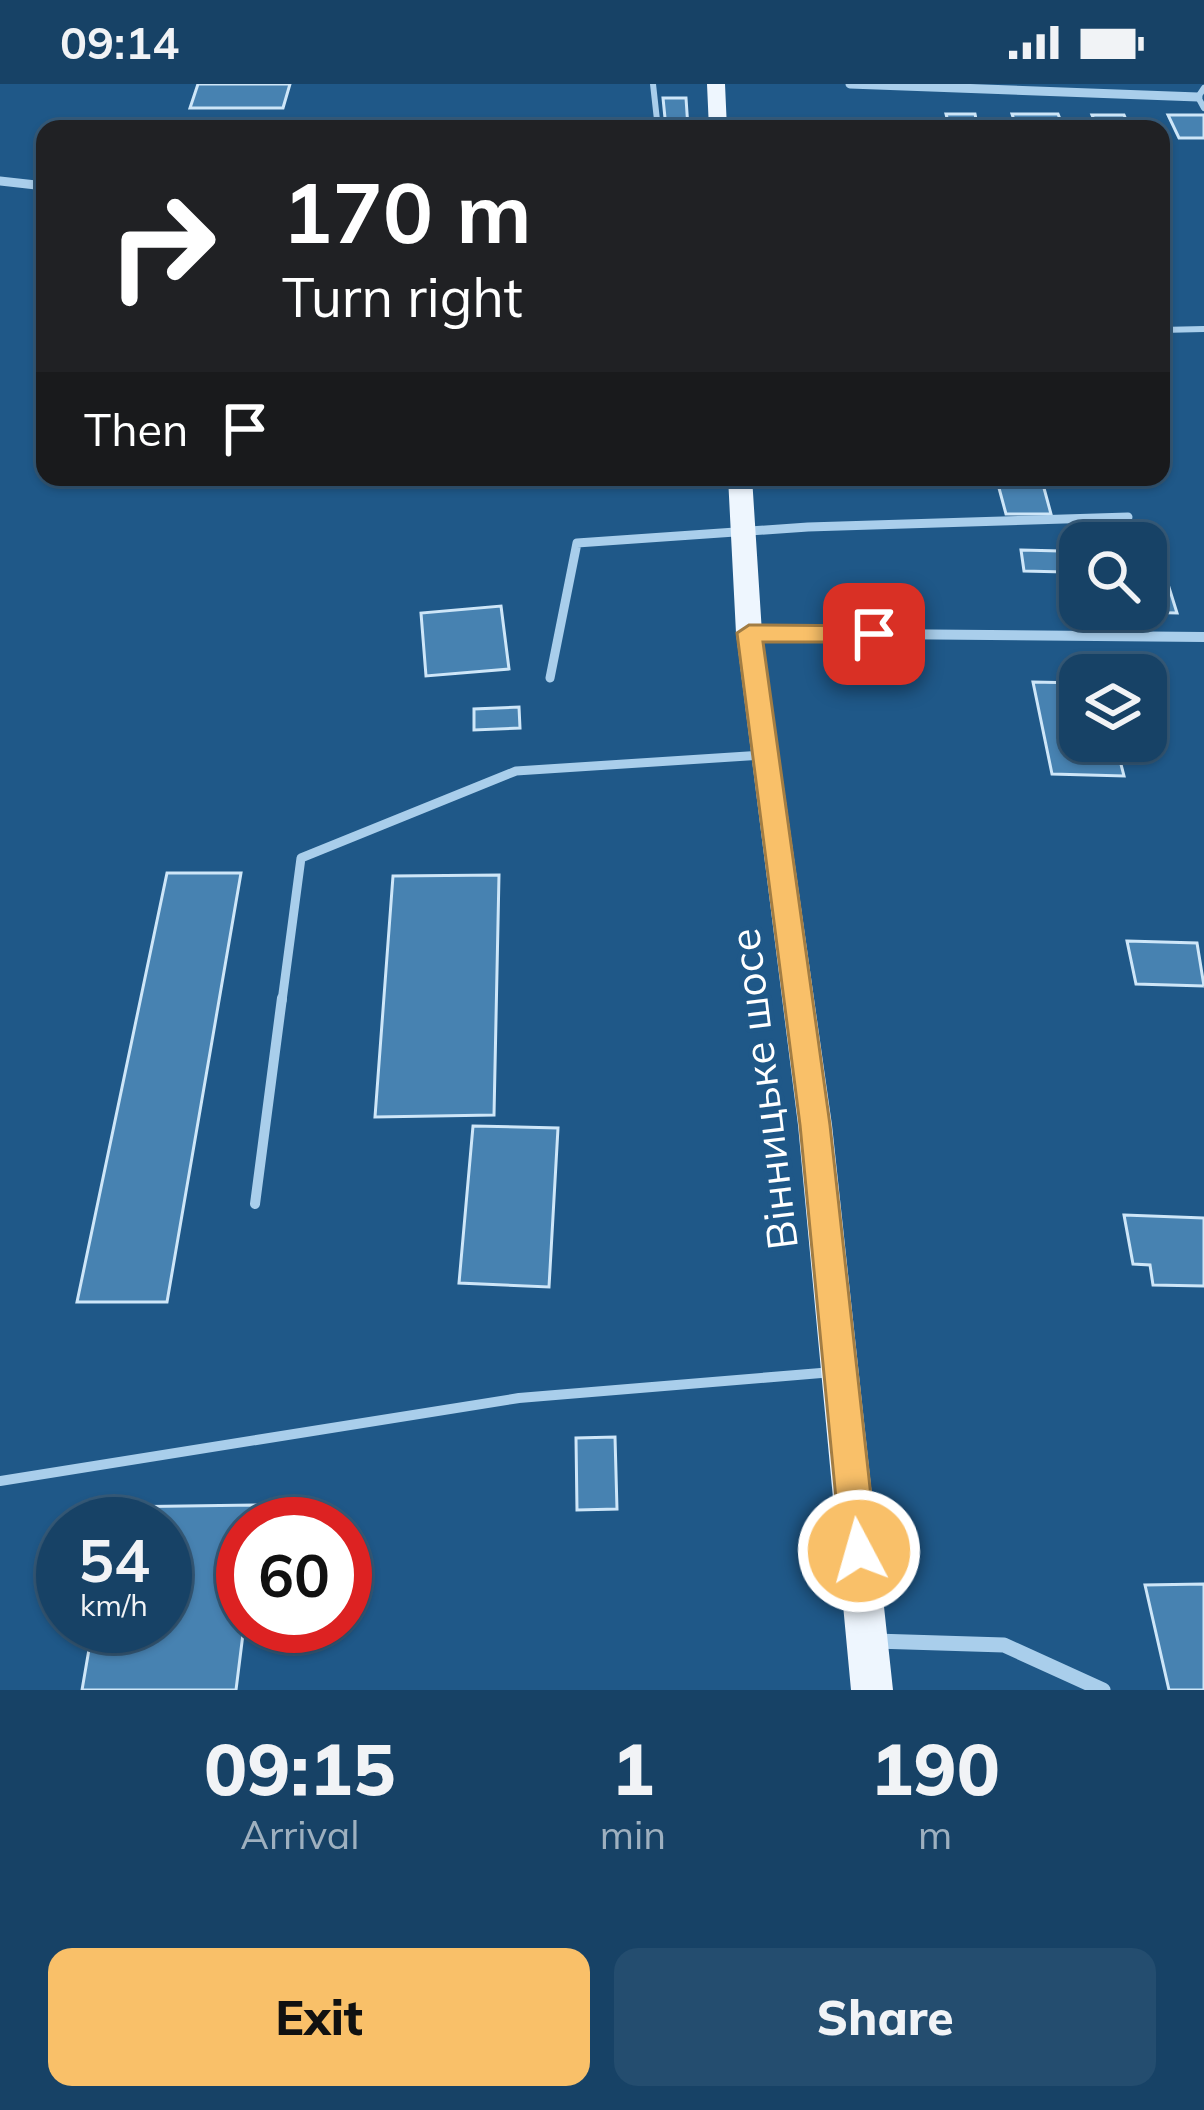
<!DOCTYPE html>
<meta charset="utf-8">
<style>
body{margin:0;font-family:Mulish,sans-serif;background:#244d6f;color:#f1f3f6;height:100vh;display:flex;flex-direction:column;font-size:45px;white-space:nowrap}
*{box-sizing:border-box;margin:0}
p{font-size:39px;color:#9eb0bf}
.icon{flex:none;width:66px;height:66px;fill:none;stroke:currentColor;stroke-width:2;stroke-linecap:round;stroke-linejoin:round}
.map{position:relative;height:1606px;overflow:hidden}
.side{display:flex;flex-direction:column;background:#174266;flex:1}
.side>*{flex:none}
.hud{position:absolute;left:36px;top:36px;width:1134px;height:366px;border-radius:24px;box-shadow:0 3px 9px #0004,0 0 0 3px #365b7a;background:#202124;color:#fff;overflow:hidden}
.fabs{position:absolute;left:1059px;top:438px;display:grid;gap:24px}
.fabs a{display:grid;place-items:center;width:108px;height:108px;border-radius:24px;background:#174266;box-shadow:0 3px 9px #0004,0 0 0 3px #365b7a;font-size:60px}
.speed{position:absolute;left:36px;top:1413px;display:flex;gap:24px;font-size:60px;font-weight:700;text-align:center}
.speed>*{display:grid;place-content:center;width:156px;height:156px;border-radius:50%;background:#174266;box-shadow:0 3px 9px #0004,0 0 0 3px #365b7a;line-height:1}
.speed small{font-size:30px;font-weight:400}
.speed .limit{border:18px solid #d22;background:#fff;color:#111}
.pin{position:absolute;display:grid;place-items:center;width:102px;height:102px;color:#fff;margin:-51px;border-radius:24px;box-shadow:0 6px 18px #0006}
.me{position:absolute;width:132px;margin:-66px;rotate:354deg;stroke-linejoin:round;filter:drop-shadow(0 0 9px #0008)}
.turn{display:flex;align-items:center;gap:42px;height:252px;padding:0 48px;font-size:54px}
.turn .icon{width:156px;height:156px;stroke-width:2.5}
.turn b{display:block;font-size:84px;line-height:102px}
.then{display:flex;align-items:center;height:114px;padding:0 48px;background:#0003;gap:24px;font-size:45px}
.eta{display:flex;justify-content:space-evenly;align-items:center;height:204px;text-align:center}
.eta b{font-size:72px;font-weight:800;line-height:84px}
.cta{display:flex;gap:24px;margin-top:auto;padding:24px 48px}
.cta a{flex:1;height:138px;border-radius:24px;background:#f9c069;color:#111;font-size:48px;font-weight:800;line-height:138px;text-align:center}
.cta a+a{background:#244d6f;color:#f1f3f6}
.status{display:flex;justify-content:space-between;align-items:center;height:84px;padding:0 60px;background:#174266;direction:ltr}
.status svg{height:33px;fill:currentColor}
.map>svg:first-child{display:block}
.building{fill:#4782b1;stroke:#cee6f8;stroke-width:3}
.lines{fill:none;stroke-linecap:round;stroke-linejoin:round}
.lane-far2{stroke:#a9ceeb;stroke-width:6}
.lane-far1{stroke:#a9ceeb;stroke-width:9}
.lane{stroke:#a9ceeb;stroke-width:10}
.street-far2{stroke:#a9ceeb;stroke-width:9}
.street-far1{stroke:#a9ceeb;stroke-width:10}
.street{stroke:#a9ceeb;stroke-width:15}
.primary{fill:#eef6fe;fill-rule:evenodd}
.route{fill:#f9c069;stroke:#a27d44;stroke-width:3}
.labels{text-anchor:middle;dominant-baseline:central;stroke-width:9;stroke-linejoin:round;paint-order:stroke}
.street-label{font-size:42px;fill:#fff;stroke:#1f5888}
</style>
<div class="status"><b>09:14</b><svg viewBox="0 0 49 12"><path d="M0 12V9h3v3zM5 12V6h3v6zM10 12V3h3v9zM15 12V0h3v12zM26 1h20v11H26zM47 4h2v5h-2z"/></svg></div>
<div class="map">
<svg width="1204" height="1606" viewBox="0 0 1204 1606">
<rect width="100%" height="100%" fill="#1f5888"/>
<path class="building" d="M198,0H290L283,24H190Z
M663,14H686L688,44H666Z
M946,30H975L978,45H950Z
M1012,30H1058L1064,45H1017Z
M1092,31H1124L1130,45H1098Z
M1168,31H1204V54H1179Z
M212,35H387L385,45H210Z
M481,393H593V398L481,400Z
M996,393H1041L1051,430H1006Z
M1021,466L1060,467L1064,488L1024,487Z
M1146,496L1167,497L1177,529L1131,528L1146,525Z
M501,522L509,585L426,592L421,529Z
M1033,598L1080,599V657H1115L1124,692L1052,690Z
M519,623L520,644L474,646V625Z
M167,789H241L167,1218H77Z
M499,791L494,1031L375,1033L393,792Z
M1127,857L1197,859L1204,902L1136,900Z
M473,1042L558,1044L549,1203L459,1199Z
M1124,1131L1204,1134V1202L1153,1201L1150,1181L1133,1180Z
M615,1353L617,1425L577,1426L576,1354Z
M258,1421L256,1440H243L244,1542L236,1606H82L93,1542H165V1440H110L113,1423Z
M1204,1500V1606H1169L1145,1501Z"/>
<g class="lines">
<path class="lane-far2" d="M653,0L658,45
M1204,4L1198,13L1204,24
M1161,246L1204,245"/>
<path class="lane-far1" d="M550,594L577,459L808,443L1128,433
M282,917L301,774L516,687L763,671"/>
<path class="lane" d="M255,1120L282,914
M0,1397L519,1314L833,1288"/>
<path class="street-far2" d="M850,0L1198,13
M0,97L45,102"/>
<path class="street-far1" d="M751,549L1204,553"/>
<path class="street" d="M875,1557L1004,1561L1103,1606"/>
<path class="primary" d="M707,0H725L727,45H709Z
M728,393H752L762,549L832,1041L893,1606H851L798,1041L736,549Z"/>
</g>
<path class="route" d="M749,541L874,542L886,550L874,558H763L830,1041L877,1467L872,1480L859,1485L846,1480L841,1467L800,1041L737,549Z"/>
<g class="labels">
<g class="street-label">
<text transform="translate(763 1005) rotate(-97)">Вінницьке шосе</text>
</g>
</g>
</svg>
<div class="fabs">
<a><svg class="icon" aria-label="search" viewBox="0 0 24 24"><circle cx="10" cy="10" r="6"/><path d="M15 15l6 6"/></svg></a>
<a><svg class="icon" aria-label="layers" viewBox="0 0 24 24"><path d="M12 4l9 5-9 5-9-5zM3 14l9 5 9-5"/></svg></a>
</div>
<div class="speed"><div>54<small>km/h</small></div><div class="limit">60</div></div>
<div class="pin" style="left:874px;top:550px;background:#d93025"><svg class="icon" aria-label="arrive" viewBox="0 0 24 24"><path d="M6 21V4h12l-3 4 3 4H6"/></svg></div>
<svg class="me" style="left:859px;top:1467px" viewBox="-20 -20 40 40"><circle r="17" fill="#f9c069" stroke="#fff" stroke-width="3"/><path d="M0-11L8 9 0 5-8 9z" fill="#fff"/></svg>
<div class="hud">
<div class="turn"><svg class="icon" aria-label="right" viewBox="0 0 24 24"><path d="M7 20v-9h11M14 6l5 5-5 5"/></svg><div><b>170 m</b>Turn right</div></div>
<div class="then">Then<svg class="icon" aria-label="arrive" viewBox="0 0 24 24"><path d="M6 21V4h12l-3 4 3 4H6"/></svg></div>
</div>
</div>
<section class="side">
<div class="eta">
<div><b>09:15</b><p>Arrival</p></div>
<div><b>1</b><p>min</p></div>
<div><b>190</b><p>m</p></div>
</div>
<div class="cta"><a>Exit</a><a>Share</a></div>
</section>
